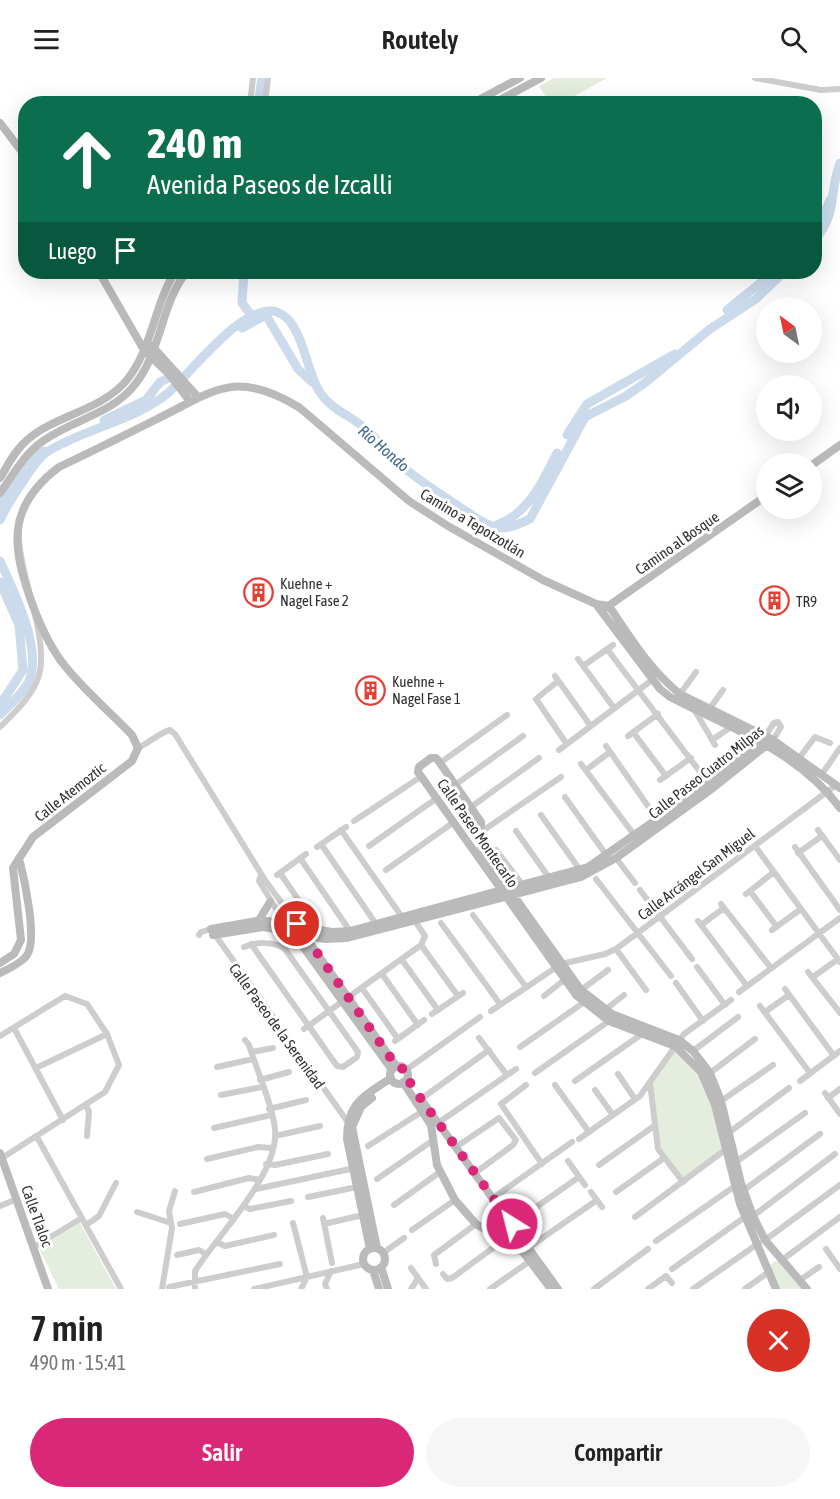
<!DOCTYPE html>
<html lang="es">
<meta charset="utf-8">
<style>
body{margin:0;font-family:"Asap Condensed",sans-serif;background:#f6f6f6;color:#222;height:100vh;display:flex;flex-direction:column;font-size:22px;white-space:nowrap}
*{box-sizing:border-box;margin:0}
p{font-size:20px;color:#767676}
.icon{flex:none;width:33px;height:33px;fill:none;stroke:currentColor;stroke-width:2;stroke-linecap:round;stroke-linejoin:round}
.map{position:relative;height:1211px;overflow:hidden}
.side{display:flex;flex-direction:column;background:#fff;flex:1}
.side>*{flex:none}
.guide{position:absolute;left:18px;top:18px;width:804px;height:183px;border-radius:24px;box-shadow:0 6px 24px #0002;background:#0b6e4f;color:#fff;overflow:hidden}
.needle{width:39px;rotate:327deg}
.buttons{position:absolute;left:756px;top:219px;display:grid;gap:12px}
.buttons a{display:grid;place-items:center;width:66px;height:66px;border-radius:50%;background:#fff;box-shadow:0 6px 24px #0002;font-size:30px}
.pin{position:absolute;display:grid;place-items:center;width:51px;height:51px;color:#fff;margin:-26px;border:3px solid #fff;border-radius:50%;box-shadow:0 2px 6px #0007}
.me{position:absolute;width:66px;margin:-33px;rotate:324deg;stroke-linejoin:round;filter:drop-shadow(0 0 4px #0008)}
.turn{display:flex;align-items:center;gap:21px;height:126px;padding:0 30px;font-size:27px}
.turn .icon{width:78px;height:78px;stroke-width:2.5}
.turn b{display:block;font-size:42px;line-height:51px}
.then{display:flex;align-items:center;height:57px;padding:0 30px;background:#0003;gap:12px;font-size:22px}
.round{display:grid;place-items:center;flex:none;width:63px;height:63px;border-radius:32px;background:#f6f6f6}
.overview{display:flex;align-items:center;justify-content:space-between;height:102px;padding:0 30px}
h1{font-size:36px;font-weight:600;line-height:45px}
.button{display:flex;gap:12px;margin-top:auto;padding:12px 30px}
.button a{flex:1;height:69px;border-radius:36px;background:#db2777;color:#fff;font-size:24px;font-weight:600;line-height:69px;text-align:center}
.button a+a{background:#f6f6f6;color:#222}
header{display:flex;justify-content:space-between;align-items:center;height:78px;padding:0 30px;background:#fff;font-size:27px;font-weight:600}
.map>svg:first-child{display:block}
.green{fill:#e4edde}
.lines{fill:none;stroke-linecap:round;stroke-linejoin:round}
.river{stroke:#cbdbec;stroke-width:9}
.street{stroke:#cdcdcd;stroke-width:6}
.secondary{stroke:#bababa;stroke-width:8}
.route{stroke:#db2777;stroke-width:10;stroke-dasharray:0 18}
.labels{text-anchor:middle;dominant-baseline:central;stroke-width:6;stroke-linejoin:round;paint-order:stroke}
.street-label{font-size:15px;fill:#303030;stroke:#fff}
.poi-label{font-size:15px;fill:#303030;stroke:#fff;text-anchor:start}
.water-label{font-size:16px;font-style:italic;fill:#3e6692;stroke:#fff}
</style>
<header><svg class="icon" aria-label="menu" viewBox="0 0 24 24"><path d="M4 6h16M4 12h16M4 18h16"/></svg>Routely<svg class="icon" aria-label="search" viewBox="0 0 24 24"><circle cx="10" cy="10" r="6"/><path d="M15 15l6 6"/></svg></header>
<div class="map">
<svg width="840" height="1211" viewBox="0 0 840 1211">
<rect width="100%" height="100%" fill="#fff"/>
<path class="green" d="M554,0H607L562,25H550L539,8Z
M675,968L710,1012L726,1073L682,1104L656,1069L648,1009Z
M80,1145L116,1211H59L39,1170Z
M775,1183H778L802,1211H778L770,1187Z"/>
<g class="lines">
<path class="river" d="M258,26L262,0
M816,154L830,122
M814,163C839,133 828,117 840,85
M244,194L242,225L251,237
M727,232L774,194
M242,250L266,237L298,291L312,304
M104,342L146,322L160,304L177,296
M567,357L587,326L675,276
M0,426L24,385L44,373
M0,442C7,427 31,389 42,378C49,371 62,366 70,362C102,347 140,338 168,315C191,295 244,223 277,234C303,242 306,296 321,316C333,333 352,338 367,352C379,363 389,376 401,387C421,405 443,417 464,432C474,438 484,447 496,449C508,452 519,446 530,441L585,339L626,318L646,304L710,251L756,221L784,194
M497,447C529,435 543,403 557,375
M0,483C14,514 41,567 30,601C26,613 9,627 0,637
M0,504L19,547L23,592L0,627"/>
<path class="street" d="M755,0L821,12L840,11
M250,26L253,0
M265,26L268,0
M607,571L710,707
M578,581L614,630
M583,588L613,567
M555,598L590,647
M558,603L536,621L566,665
M680,616L696,594
M710,630L723,612
M694,631L715,667
M0,649C15,634 36,615 40,593C49,542 0,463 27,425
M633,654L666,698
M628,658L658,636
M765,658L774,645L778,644L781,649L773,662
M712,662L731,649
M606,668L657,741
M138,670C149,665 159,655 170,652L175,656L265,802L297,846
M559,672L652,602
M799,680L815,659L830,665
M440,685L507,637
M581,686L635,758
M586,692L610,674
M822,696L840,670
M660,702L691,680
M455,707L523,658
M565,719L607,778
M471,729L539,680
M541,737L580,792
M354,743L422,698
M341,752L402,839
M818,752L840,782
M516,753L550,801
M481,754L561,699
M321,766L376,846
M369,768L437,720
M755,768L840,884
M317,769L346,749
M795,769L840,832
M496,772L523,807
M798,775L822,758
M300,780L350,853
M616,780L635,805
M386,792L454,744
M280,795L319,852
M261,796L259,803L285,845
M277,797L306,776
M596,801L671,898
M640,812L692,881
M750,813L777,849
M746,816L774,794
M721,826L771,890
M473,837L526,909
M698,843L747,908
M441,845L500,926
M701,847L724,830
M772,852L801,831
M199,857L201,854L211,851L347,1043
M421,867L458,918
M244,869C255,864 275,863 285,871L358,974L357,979L343,989L337,988L251,866
M616,871L646,912
M402,882L438,932
M697,889L725,927
M808,894L840,935
M382,896L418,947
M813,899L838,881
M676,905L703,943
M362,910L398,961
M785,911L834,978
M581,912L608,892
M739,914L840,840
M544,918L564,902
M760,928L810,995
M605,932L624,917
M491,933L561,886L605,876L616,871L836,707
M765,934L789,917
M432,936L463,915
M14,950L63,1042
M304,951L421,867L425,858L413,840
M0,958L65,918L87,926L107,956L119,987L105,1014L2,1080
M479,960L507,997
M395,963L424,942
M520,969L583,925
M693,973L738,939
M252,974L273,970
M217,989L253,981
M36,990L107,956
M406,992L480,939
M535,995L609,943
M710,995L755,961
M618,996L635,1021
M260,1002L289,994
M575,1003L642,956
M800,1003L840,973
M650,1005L658,1071L683,1104
M526,1007L501,1026L542,1086
M555,1007L589,1054
M595,1012L613,1037
M825,1015L840,1036
M221,1017L262,1009
M828,1020L840,1011
M421,1021L489,972
M721,1023L773,987
M86,1027L89,1034L87,1058
M269,1031L306,1022
M438,1045L516,991
M214,1050L271,1037
M727,1056L789,1010
M275,1058L320,1048
M37,1059L121,1211
M579,1061L640,1018L684,956L731,922
M368,1068L423,1033
M456,1069L499,1040L516,1062L513,1067L475,1095
M207,1081L258,1069L272,1070
M568,1083L585,1107
M736,1084L805,1035
M266,1086L275,1087L328,1076
M599,1087L654,1048
M377,1101L432,1063
M256,1111L355,1090
M744,1112L820,1056
M194,1114L249,1100L260,1102
M591,1114L602,1129
M616,1114L664,1080
M308,1119L357,1109
M493,1120L572,1064
M394,1127L440,1094
M0,1128L17,1121
M243,1128L250,1131L291,1123
M137,1134L171,1145
M753,1138L835,1076
M635,1139L725,1072
M323,1140L332,1185
M293,1145L307,1199L301,1211
M180,1146L225,1136L234,1141
M324,1146L363,1137
M512,1146L579,1099
M86,1147L99,1138L116,1105
M412,1152L455,1122
M765,1162L840,1107
M656,1163L738,1106
M216,1164L225,1168L274,1157
M34,1169L82,1140
M528,1170L597,1122
M826,1171L840,1191
M383,1175L404,1160
M177,1177L199,1172L206,1176
M782,1182L840,1139
M436,1186L434,1177L476,1146
M411,1190L426,1211
M672,1191L745,1139
M443,1196L447,1201L452,1200L516,1153
M800,1202L819,1189
M169,1209L280,1186
M162,1211L172,1150L169,1133L175,1113
M195,1211V1193C217,1158 280,1095 275,1051C272,1025 257,993 249,967L245,962
M254,1211L364,1186
M327,1211L325,1206L331,1193
M411,1211L418,1200
M490,1211L530,1183
M594,1211L648,1171
M648,1211L666,1198L672,1205
M693,1211L759,1165
M745,1211L770,1193"/>
<path class="secondary" d="M471,26L520,0
M492,26L541,0
M0,45L26,79
M99,194L144,272L168,295L189,322
M152,268L197,318
M812,387L840,367
M0,400C8,387 15,372 27,362C56,337 100,333 126,303C152,272 154,227 175,194
M0,415C13,397 24,376 43,363C72,342 109,337 133,309C162,275 161,223 187,194
M596,526L660,611L670,619C730,650 798,673 840,730
M604,531L766,418
M259,842L270,824
M211,851L262,842L332,854L350,853L588,789L709,705L765,658
M291,852L392,992
M302,854L397,989
M213,857L264,849L325,861L347,860L581,799L616,780L713,710L773,662
M0,885L14,876L21,862L13,790L33,759L132,683L138,670L132,657C110,634 85,613 65,588C50,570 41,549 33,528C12,470 5,430 59,389C91,374 123,358 155,342C214,313 235,290 300,330L409,423L448,448L543,502L596,526L609,528C630,559 650,592 680,616L773,662L840,710
M0,895C8,891 22,885 27,877C38,862 24,799 19,780
M390 997a9 9 0 1 1 18 0a9 9 0 1 1-18 0Z
M403,1004L431,1047L437,1087L455,1122L476,1146L523,1174L551,1211
M372,1020L361,1029L352,1049L377,1170
M423,1024L558,1211
M0,1075L48,1211
M363 1181a11 11 0 1 1 22 0a11 11 0 1 1-22 0Z
M370,1171L347,1061C347,1025 363,1019 391,1000
M381,1189L388,1211
M373,1192L379,1211
M776,1211L740,1126L715,1027L701,994L675,968L609,943L576,917L418,694L419,689L431,680H436L440,685L481,744V768L484,776L581,912L612,936L679,962L693,973L710,995L721,1023L741,1105L753,1138L765,1162L807,1211"/>
</g>
<g class="lines">
<path class="route" d="M297,846L397,989L406,992L407,1000L421,1021L512,1146"/>
</g>
<defs>
<symbol id="building-ring" viewBox="-11 -11 22 22"><circle r="9.5" fill="#fff" stroke="#e44035" stroke-width="1.5"/><path d="M-4-6H4V6H1V3H-1V6H-4ZM-2.5-4.3h1.7v1.8h-1.7ZM.8-4.3h1.7v1.8H.8ZM-2.5-1h1.7V.8h-1.7ZM.8-1h1.7V.8H.8Z" fill="#e44035"/></symbol>
</defs>
<g fill-rule="evenodd">
<use href="#building-ring" x="242" y="498" width="33" height="33"/>
<use href="#building-ring" x="758" y="506" width="33" height="33"/>
<use href="#building-ring" x="354" y="596" width="33" height="33"/>
</g>
<g class="labels">
<g class="street-label">
<text transform="translate(473 445) rotate(31)">Camino a Tepotzotlán</text>
<text transform="translate(677 465) rotate(-35)">Camino al Bosque</text>
<text transform="translate(706 694) rotate(-38)">Calle Paseo Cuatro Milpas</text>
<text transform="translate(70 714) rotate(-38)">Calle Atemoztic</text>
<text transform="translate(478 755) rotate(55)">Calle Paseo Montecarlo</text>
<text transform="translate(696 796) rotate(-37)">Calle Arcángel San Miguel</text>
<text transform="translate(277 948) rotate(54)">Calle Paseo de la Serenidad</text>
<text transform="translate(37 1138) rotate(70)">Calle Tlaloc</text>
</g>
<g class="poi-label">
<text x="280" y="505">Kuehne +<tspan x="280" dy="17">Nagel Fase 2</tspan></text>
<text x="796" y="523">TR9</text>
<text x="392" y="603">Kuehne +<tspan x="392" dy="17">Nagel Fase 1</tspan></text>
</g>
<g class="water-label">
<text transform="translate(384 370) rotate(41)">Rio Hondo</text>
</g>
</g>
</svg>
<div class="buttons">
<a><svg class="needle" viewBox="-14 -14 28 28"><path d="M0-13l5 13h-10z" fill="#e53935"/><path d="M0 13l5-13h-10z" fill="#767676"/></svg></a>
<a><svg class="icon" aria-label="sound" viewBox="0 0 24 24"><path d="M4 9h4l5-4v14l-5-4H4zM17 9q2 3 0 6"/></svg></a>
<a><svg class="icon" aria-label="layers" viewBox="0 0 24 24"><path d="M12 4l9 5-9 5-9-5zM3 14l9 5 9-5"/></svg></a>
</div>
<div class="pin" style="left:297px;top:846px;background:#d93025"><svg class="icon" aria-label="arrive" viewBox="0 0 24 24"><path d="M6 21V4h12l-3 4 3 4H6"/></svg></div>
<svg class="me" style="left:512px;top:1146px" viewBox="-20 -20 40 40"><circle r="17" fill="#db2777" stroke="#fff" stroke-width="3"/><path d="M0-11L8 9 0 5-8 9z" fill="#fff"/></svg>
<div class="guide">
<div class="turn"><svg class="icon" aria-label="ahead" viewBox="0 0 24 24"><path d="M12 20V5M6 11l6-6 6 6"/></svg><div><b>240 m</b>Avenida Paseos de Izcalli</div></div>
<div class="then">Luego<svg class="icon" aria-label="arrive" viewBox="0 0 24 24"><path d="M6 21V4h12l-3 4 3 4H6"/></svg></div>
</div>
</div>
<section class="side">
<div class="overview"><div><h1>7 min</h1><p>490 m · 15:41</p></div><a class="round" style="background:#d93025;color:#fff"><svg class="icon" aria-label="close" viewBox="0 0 24 24"><path d="M6 6l12 12M18 6L6 18"/></svg></a></div>
<div class="button"><a>Salir</a><a>Compartir</a></div>
</section>
